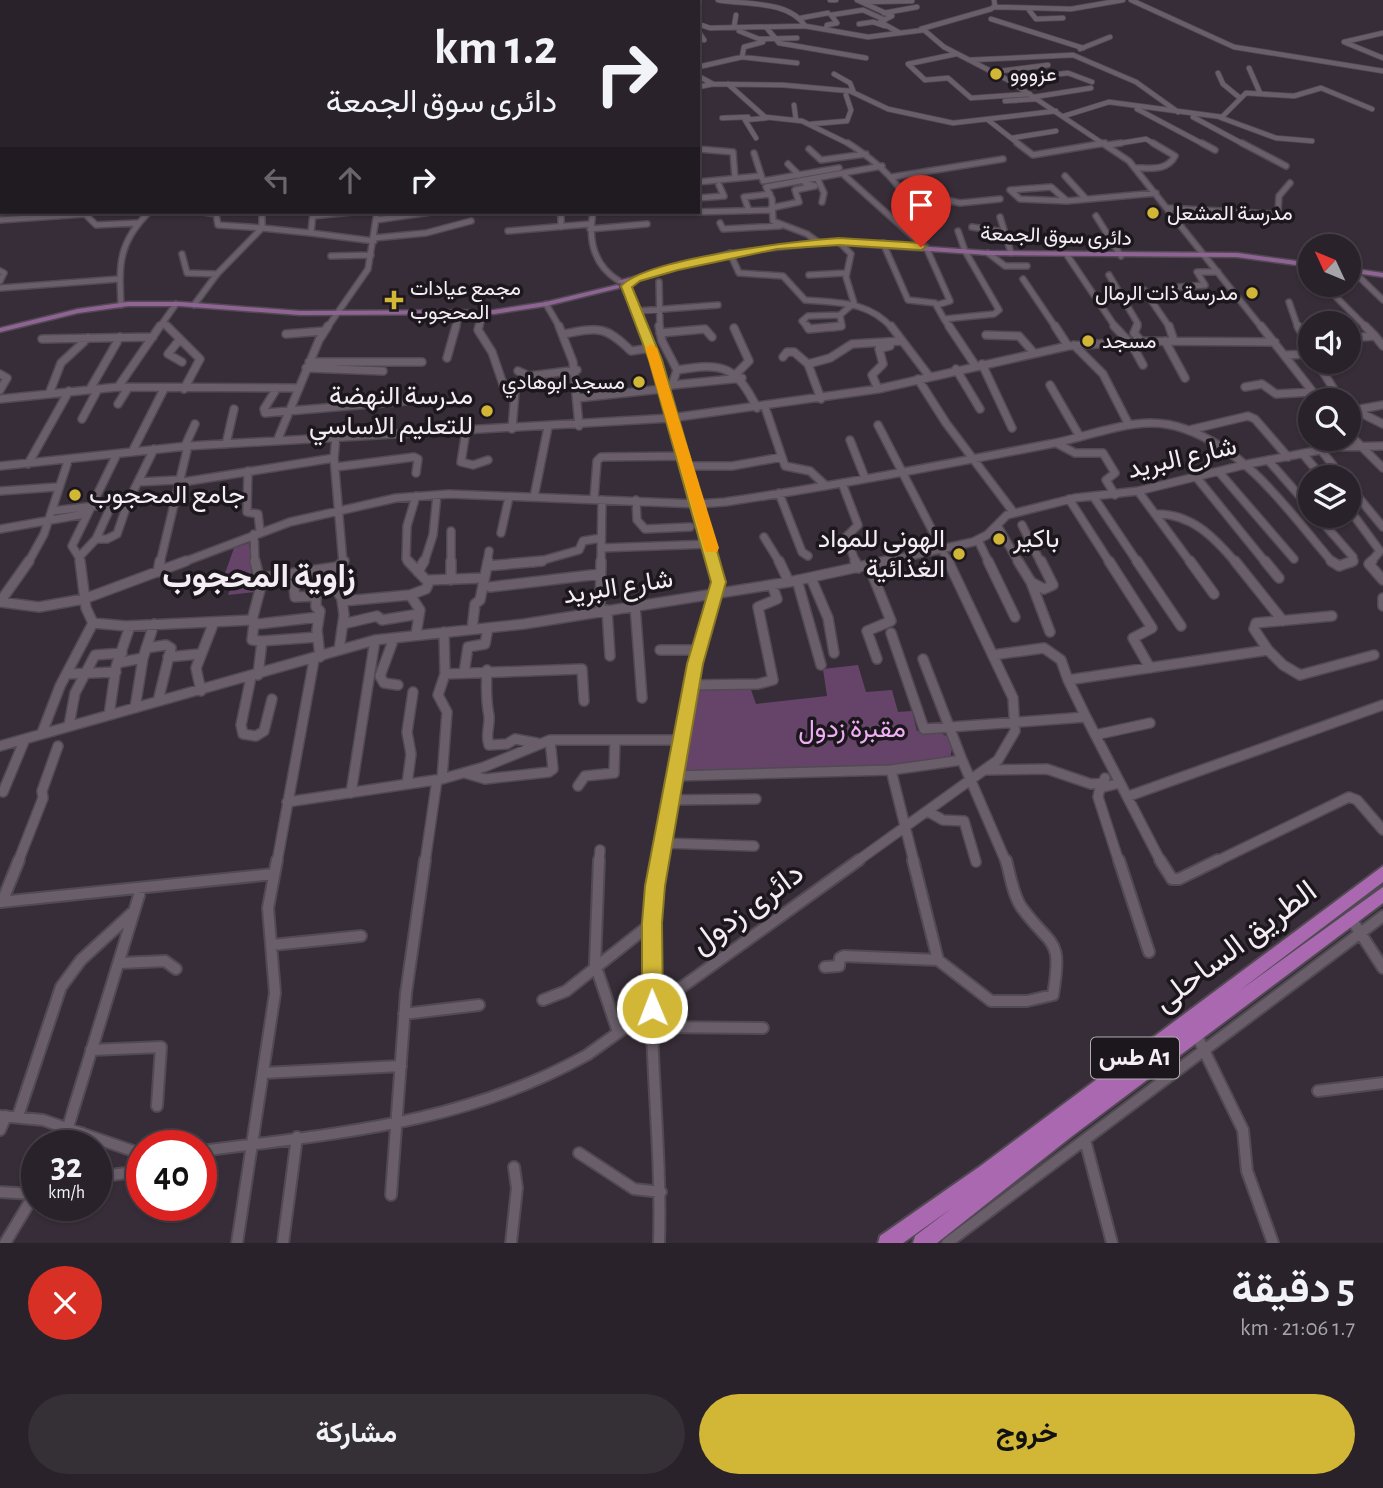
<!DOCTYPE html>
<html lang="ar">
<meta charset="utf-8">
<style>
body{margin:0;font-family:"Alegreya Sans",Vazirmatn,sans-serif;background:#352f36;color:#f1f3f6;direction:rtl;height:100vh;display:flex;flex-direction:column;font-size:26px;white-space:nowrap}
*{box-sizing:border-box;margin:0}
p{font-size:23px;color:#a5a4a8}
.icon{flex:none;width:38px;height:38px;fill:none;stroke:currentColor;stroke-width:2;stroke-linecap:round;stroke-linejoin:round}
.map{position:relative;height:1243px;overflow:hidden;direction:ltr}
.details{display:flex;flex-direction:column;background:#29222a;flex:1}
.details>*{flex:none}
.banner{position:absolute;left:0px;top:0px;width:700px;height:214px;box-shadow:0 2px 5px #0004,0 0 0 2px #453f47;direction:rtl;background:#29222a;color:#f1f3f6;overflow:hidden}
.needle{width:46px;rotate:314deg}
.fabs{position:absolute;left:1298px;top:234px;display:grid;gap:14px}
.fabs a{display:grid;place-items:center;width:63px;height:63px;border-radius:50%;background:#29222a;box-shadow:0 2px 5px #0004,0 0 0 2px #453f47;font-size:35px}
.speed{position:absolute;left:21px;top:1130px;display:flex;gap:14px;font-size:35px;font-weight:700;text-align:center}
.speed>*{display:grid;place-content:center;width:91px;height:91px;border-radius:50%;background:#29222a;box-shadow:0 2px 5px #0004,0 0 0 2px #453f47;line-height:1}
.speed small{font-size:18px;font-weight:400}
.speed .limit{border:10px solid #d22;background:#fff;color:#111}
.pin{position:absolute;display:grid;place-items:center;width:60px;height:60px;color:#fff;margin:-72px -30px;border-radius:50% 50% 50% 0;rotate:-45deg;box-shadow:0 0 7px #0007}
.pin .icon{rotate:45deg}
.me{position:absolute;width:77px;margin:-38px;rotate:359deg;stroke-linejoin:round;filter:drop-shadow(0 0 5px #0008)}
.turn{display:flex;align-items:center;gap:24px;height:147px;padding:0 28px;font-size:32px}
.turn .icon{width:91px;height:91px;stroke-width:2.5}
.turn b{display:block;font-size:49px;line-height:60px}
.lanes{display:flex;align-items:center;height:66px;padding:0 28px;background:#0003;justify-content:center;gap:35px;direction:ltr}
.lanes .off{opacity:.35}
.round{display:grid;place-items:center;flex:none;width:74px;height:74px;border-radius:37px;background:#352f36}
.headline{display:flex;align-items:center;justify-content:space-between;height:119px;padding:0 28px}
h1{font-size:42px;font-weight:700;line-height:52px}
.action{display:flex;gap:14px;margin-top:auto;padding:14px 28px}
.action a{flex:1;height:80px;border-radius:42px;background:#d2b736;color:#111;font-size:28px;font-weight:700;line-height:80px;text-align:center}
.action a+a{background:#352f36;color:#f1f3f6}
.map>svg:first-child{display:block}
.green{fill:#664469}
.lines{fill:none;stroke-linecap:round;stroke-linejoin:round}
.minor-far4-casing{stroke:#514a52;stroke-width:6}
.minor-far3-casing{stroke:#514a52;stroke-width:8}
.minor-far2-casing{stroke:#514a52;stroke-width:10}
.minor-far1-casing{stroke:#514a52;stroke-width:12}
.minor-casing{stroke:#514a52;stroke-width:14}
.major-casing{stroke:#514a52;stroke-width:3}
.highway-casing{stroke:#514a52;stroke-width:4}
.minor-far4{stroke:#695e6a;stroke-width:4.5}
.minor-far3{stroke:#695e6a;stroke-width:5}
.minor-far2{stroke:#695e6a;stroke-width:7}
.minor-far1{stroke:#695e6a;stroke-width:9}
.minor{stroke:#695e6a;stroke-width:10}
.major{fill:#8f6494;fill-rule:evenodd}
.highway{fill:#a968b0;fill-rule:evenodd}
.route{fill:#d2b736;stroke:#887723;stroke-width:2}
.slow{fill:#f59e0b}
.poi-dot{fill:#d2b736;stroke:#1c171c;stroke-width:2.5}
.labels{text-anchor:middle;dominant-baseline:central;stroke-width:7;stroke-linejoin:round;paint-order:stroke}
.far-poi-label{font-size:21px;fill:#f4edf4;stroke:#1c171c;text-anchor:start}
.far-street-label{font-size:21px;fill:#f4edf4;stroke:#1c171c}
.shield{fill:#1c171c;stroke:#b3adb3;stroke-width:2}
.shield-label{font-size:24px;font-weight:bold;fill:#f4edf4}
.poi-label{font-size:26px;fill:#f4edf4;stroke:#1c171c;text-anchor:end}
.street-label{font-size:26px;fill:#f4edf4;stroke:#1c171c}
.park-label{font-size:26px;fill:#eeaef4;stroke:#1c171c}
.near-street-label{font-size:32px;fill:#f4edf4;stroke:#1c171c}
.district-label{font-size:33px;font-weight:bold;fill:#f4edf4;stroke:#1c171c}
</style>
<div class="map">
<svg width="1383" height="1243" viewBox="0 0 1383 1243">
<rect width="100%" height="100%" fill="#372d38"/>
<path class="green" d="M249,543L252,564L259,577L255,592L228,595L233,578L223,579L234,548Z
M858,665L866,692L892,690L898,712L912,711L917,731L932,730L947,736L952,749L950,758L875,769L682,773L697,687H750L756,704L827,696L823,669Z"/>
<g class="lines">
<defs>
<path id="minor-far4" d="M84,0L88,2
M360,0L412,2
M718,0C745,5 789,0 805,26
M830,0H836
M857,0L892,16L880,22L900,33
M1131,0L1234,47L1383,71
M27,2L36,0
M98,2L104,0
M249,2L281,0
M305,2L316,0
M323,2L335,0
M527,2L530,0
M557,2L561,0
M863,2L912,1
M994,7L1071,9L1123,0
M1029,10L1036,19L1063,18
M884,13L917,7
M801,18L828,13
M991,19L1083,48
M698,24L710,28L805,26L868,37L924,30L944,47L1008,80L1105,145
M859,24L873,22L885,26
M734,27L736,15
M766,27L779,43L866,58
M826,29L827,25L837,23L831,15L863,10L885,20
M921,29L991,9L995,6L994,0
M698,31L704,40
M739,31L759,39L797,38
M1383,33L1344,42L1383,58
M1080,49L1110,37
M956,54L908,64L925,80L948,78L971,98L1030,94
M742,57L744,47L763,42
M969,60L1073,55L1136,82L1178,112
M698,67L742,57L797,63
M1249,68L1260,93
M993,72L1048,65
M1218,73L1223,84L1240,98
M834,74L850,83L854,93
M698,76L713,84
M1008,80L1068,73L1092,82
M728,84L765,117L802,121L851,145
M698,87L713,84L783,85L850,91L888,109L953,123L1056,111
M1034,97L1091,88
M1005,101L1037,99
M794,105L796,120
M1137,109L1205,145
M1064,116L1109,102L1222,117L1246,93L1294,96L1321,88L1372,109
M1193,117L1245,145
M1219,117L1276,138L1312,141
M722,118L748,117
M988,120L1020,145
M811,124L847,121L851,110L846,95
M756,138L745,120L766,118
M1012,138L1056,131
M1095,145L1105,143
M1109,145L1146,139L1156,145"/>
<path id="minor-far3" d="M848,143C887,168 917,198 921,246
M1017,143L1033,155L1105,143
M1102,143L1129,161L1262,328
M1202,143L1215,150
M1242,143L1286,166
M1107,145L1121,143
M698,149L733,152L735,178
M809,149L821,160L866,154
M754,153L762,178
M788,164L799,175
M1136,168C1151,168 1167,171 1175,156L1153,143
M844,175L921,244
M1065,176L1086,199
M892,177L1003,159
M818,180L824,193L822,202
M763,181L839,168
M698,182L760,176
M1051,187L1067,201L1020,199L1010,190Z
M698,198L724,196L719,185
M908,199L938,198L960,203L1000,199
M1067,201L1156,193
M771,208L799,202L795,190L815,186L805,183
M1168,208L1273,214L1278,211L1279,196L1290,183
M749,211L744,197L770,194
M203,212L216,214L218,225L262,228V212
M556,212L561,214V227
M593,212C588,240 593,265 619,281
M694,212L771,210
M313,216L352,212
M1096,216L1121,256
M1000,217L1011,253
M0,220L85,214L96,225L137,223
M376,220L431,212
M720,223L723,229L780,226
M972,227L1004,232
M590,229L647,224
M508,231L590,224
M311,233L374,241
M374,238L426,233L471,221
M818,242L807,234L773,221L772,199L766,187L882,166
M839,242L851,254L846,277L854,303L840,315
M883,243L908,300L935,303L944,319L994,314L999,310L965,251L958,231
M926,247L950,301L937,305
M730,253L739,273L783,276L805,300C839,303 868,301 892,328
M988,253L1005,266H1027
M182,254L187,273L217,274
M1067,255L1116,328
M331,256L371,255
M1352,270L1383,300
M0,271L4,273L0,281
M809,275L845,273
M1109,275L1138,324L1136,328
M1023,279L1056,328
M659,282L660,328
M623,285L642,328
M1179,287L1205,285L1197,272H1218
M0,288L119,279
M1144,290L1170,328
M1332,293L1367,328
M1289,302L1298,328
M546,304L560,328
M121,305C119,264 118,243 149,212
M194,305L217,274L262,228L311,233L313,212
M637,311L718,305
M944,319L950,328
M163,323L168,328
M159,328L176,304
M327,328L368,269L377,212
M456,328L460,313
M479,328L484,313
M808,328L802,321L808,316L840,315L842,326L832,328"/>
<path id="minor-far2" d="M167,326L200,359L184,389
M479,326L478,330L492,352L504,387L515,393L512,429
M559,326L573,362L579,426
M641,326L656,360L713,563
M659,326L662,341L677,370C723,362 736,366 757,408
M807,326L809,329L841,326
M891,326L929,376
M949,326L975,365
M1055,326L1068,346
M1114,326L1132,345L1143,365
M1137,326L1134,333L1141,341
M1169,326L1174,341
M1261,326L1320,401
M1298,326L1311,351
M734,328L749,361L737,373
M660,333L705,329L712,337
M286,334L324,331
M564,334C598,327 606,326 631,351L651,348
M986,335L1019,336L1034,353
M1375,336L1383,346
M1349,338L1375,336L1365,326
M42,339L153,337
M180,339L168,354L182,362
M1165,341L1185,378
M1074,345L1103,374L1129,425
M1286,355L1311,354
M783,357L787,352H794L808,364
M447,358L456,326
M309,362H422
M1317,362L1341,401
M982,364L1012,428
M306,368L383,371
M956,369L980,409
M518,371L529,376L577,370
M0,374L7,378L0,390
M918,379L946,423L1014,513
M672,385L742,378
M1050,385L1080,437
M118,387L160,326
M1245,387L1262,384L1276,394L1313,392
M277,388L264,409L265,413L406,401
M90,389L120,337
M878,389L872,375L883,364L879,349L890,346
M49,394L61,363L88,338
M578,398L662,389L672,385L677,370
M0,399L118,387L299,388
M821,399L808,364L830,358L852,344L901,341
M118,404L128,388
M765,407L785,466L810,471L825,485
M1349,407L1355,410L1383,405
M1355,410L1383,424
M82,419L98,389
M878,425L949,563
M1189,430L1248,416L1255,419L1288,457
M466,431L461,462L473,465L488,460
M1349,434L1383,468
M850,440L865,478
M277,441L319,340L328,326
M1056,443L1075,453H1103L1115,473L1106,480L1115,495
M226,444L234,409
M185,446L195,424
M1321,450L1343,478
M132,452L164,389
M1303,454L1323,478
M334,458L336,437
M1268,460L1311,509
M28,464L69,391
M0,466L188,446L671,418L878,389L1068,346L1141,341L1275,342
M685,466H732L782,457
M336,467L414,457L418,459L416,473
M248,471L247,512L258,514L260,531
M1219,472L1294,559
M1197,478L1266,563
M138,482L177,480
M177,483L334,458L343,563
M842,483L858,525L846,537L856,563
M1349,486L1383,527
M0,491L57,487
M1138,491L1191,563
M779,493L802,552L808,556
M1093,496L1138,563
M534,497L548,427
M594,499L597,461L601,457L683,456
M1069,499L1110,563
M636,500L637,520L645,529L690,527
M112,504L174,498
M1349,509L1380,551L1370,563
M52,511L112,504L96,539L79,557L80,563
M1155,514C1191,513 1214,537 1236,563
M1317,516L1353,557L1351,563
M997,525L1019,563
M1022,525L1041,563
M0,529L85,514
M451,531V563
M501,533L509,497
M254,534L255,563
M764,537L780,563
M96,539H107L117,534L128,502L154,449
M978,540L989,563
M601,548L710,544
M79,557L72,546L117,454
M28,563L44,534L68,461
M160,563L188,446
M181,563L290,522L396,498L449,494L698,504L725,502C834,486 942,465 1050,444C1095,436 1139,412 1185,429C1250,452 1289,512 1333,563
M409,563L406,559L407,526L416,496
M424,563L433,535L437,495
M487,563L489,551
M533,563L579,550L583,541L601,538
M601,563L602,500
M878,563L973,542L987,535L1007,515L1075,498L1138,491L1248,464L1336,447L1383,446"/>
<path id="minor-far1" d="M408,561L427,581
M451,561V580
M779,561L789,582
M855,561L858,568
M988,561L1015,617
M1018,561L1031,582L1050,632
M1109,561L1152,628L1133,638L1150,668
M1137,561L1181,626
M1190,561L1214,594
M1235,561L1283,621
M1265,561L1279,578
M1331,561L1339,566L1353,561
M1372,561L1369,564L1383,580
M339,566L336,590L344,601L410,595
M487,566L488,561
M869,566L891,621L867,631L877,659
M158,572L160,561
M418,572L424,561
M285,576V583L294,587L295,597L316,596V607L320,611L317,630L320,657
M261,578L337,567L344,561
M811,578L828,618L834,653
M797,580L821,665
M1031,582L1044,589L1053,585L1041,561
M490,587L600,574
M1383,598V606
M0,602L39,607L84,599L186,561
M0,602L29,561
M635,605L642,698
M607,610L610,656
M600,611L601,561
M251,620L258,624L319,617
M93,623L126,626L252,620L261,586L255,561
M254,623L252,640L262,641L258,675
M343,624L377,616L382,620L419,614
M472,629L475,604L480,600L487,566L542,561
M891,633L924,729L1086,717L1161,862
M416,634L420,610L410,595L426,589L430,580L484,578
M394,638L380,676L384,683L398,685
M262,641L318,637
M146,648L166,645L171,648L158,701
M339,650L344,615L342,600
M660,650H700
M1268,650L1254,629L1256,623L1332,616
M993,655L1044,648L1061,660L1068,680
M168,657L199,654
M923,659L962,760
M117,663L143,658
M487,670C486,687 486,701 489,716C490,727 485,735 489,745L507,744L515,739L537,743
M464,673L468,647L485,644L488,628
M67,674L116,672
M445,674L582,669L584,701
M251,677L241,725L243,734L256,736L264,731L272,699
M691,685L758,684L773,680L758,607L777,599L772,585
M201,691L196,668L214,622
M135,708L143,658L154,624
M109,715L116,667L130,626
M1086,717L1068,680L1268,650L1283,665L1300,675L1374,655
M69,725L75,693L95,655L122,653
M42,733L60,686L93,623L86,608L80,561
M1095,735L1150,723
M0,746L375,640L524,624L789,582L886,561
M891,770L914,862
M891,770L962,760L1006,862
M984,770L1047,769L1091,784L1103,783L1105,778
M465,773L485,779L549,772L553,769L550,740
M675,776L891,770
M442,779L447,712L438,695L445,674L444,632
M407,784L411,754L407,732L413,692
M578,786L585,776L614,773L615,740
M3,792L25,739
M351,793L375,640
M1129,796L1383,705
M671,800L756,799
M287,802L442,779L484,767L550,740H680
M927,811L943,820L964,821L976,862
M662,843L754,846
M18,862L43,798L42,791L58,746
M277,862L314,660
M425,862L437,780
M599,862L600,850
M660,862L695,664L719,582L713,561
M856,862L998,760L1015,731L1013,698L948,561
M1119,862L1098,797L1100,788L1120,783
M1215,862L1349,797L1357,800L1383,830"/>
<path id="minor" d="M599,860L595,964L618,1032
M913,860L938,960L991,1001H1027L1053,995C1063,936 1052,949 1022,908C1013,896 1010,874 1006,860
M1119,860L1149,952
M1160,860L1172,879H1179L1218,860
M0,902L274,874
M2,902L19,860
M1350,917L1383,968
M272,945L361,936
M120,963L165,961L176,969
M825,967L839,966L840,958L844,956L938,960
M543,1000L566,991L652,923
M404,1014L479,1005
M654,1027L763,1028
M1196,1034L1243,1130L1247,1171L1273,1243
M91,1050L161,1047L157,1106
M263,1073L401,1066
M1318,1091L1383,1083
M0,1116L43,1120L142,1154
M18,1116L61,987L81,960L132,913
M68,1127L141,889
M0,1130L6,1116
M1085,1140L1112,1243
M71,1146L82,1133
M201,1151C339,1133 463,1124 587,1055L859,860
M579,1153L634,1189L661,1192
M96,1177L134,1172L142,1156
M0,1192L33,1194
M391,1195L406,993L425,860
M5,1243L37,1190
M237,1243L275,993L268,908L277,860
M283,1243L297,1137
M511,1243L517,1188L514,1167
M659,1243C663,1116 638,985 660,860
M947,1243L1383,916"/>
<path id="major" d="M829,240L988,251L1237,253L1311,263V267L1237,257L988,255L829,244L730,255L621,283L618,281L730,251Z
M1349,268L1383,273V277L1349,272Z
M617,285L619,286V288L546,306L494,314L300,315L180,306H128L78,313L0,332V328L78,309L128,302H180L300,311L494,310L546,302Z"/>
<path id="highway" d="M1383,866V882L1239,991L1383,887V903L1071,1137L937,1243H913L915,1236L952,1208L903,1243H878L880,1236L979,1167Z"/>
</defs>
<use href="#minor-far4" class="minor-far4-casing"/>
<use href="#minor-far3" class="minor-far3-casing"/>
<use href="#minor-far2" class="minor-far2-casing"/>
<use href="#minor-far1" class="minor-far1-casing"/>
<use href="#minor" class="minor-casing"/>
<use href="#major" class="major-casing"/>
<use href="#highway" class="highway-casing"/>
<use href="#minor-far4" class="minor-far4"/>
<use href="#minor-far3" class="minor-far3"/>
<use href="#minor-far2" class="minor-far2"/>
<use href="#minor-far1" class="minor-far1"/>
<use href="#minor" class="minor"/>
<use href="#major" class="major"/>
<use href="#highway" class="highway"/>
</g>
<path class="route" d="M839,238L921,243L926,247L921,250L839,245L777,249L678,270L640,281L632,287L662,360L726,582L703,664L665,886L662,923L663,1008L660,1016L652,1019L645,1016L642,1008V923L645,886L687,664L711,582L649,360L621,286C647,258 797,241 839,238Z"/>
<path class="slow" d="M651,344L657,348L719,548L717,552H706L704,548L645,348Z"/>
<g class="poi-dot">
<circle cx="996" cy="74" r="7"/>
<circle cx="1153" cy="213" r="7"/>
<circle cx="1252" cy="293" r="7"/>
<path d="M390.5 289.5h7v7h7v7h-7v7h-7v-7h-7v-7h7z"/>
<circle cx="1088" cy="341" r="7"/>
<circle cx="639" cy="382" r="7"/>
<circle cx="487" cy="411" r="7"/>
<circle cx="75" cy="495" r="7"/>
<circle cx="999" cy="539" r="7"/>
<circle cx="959" cy="554" r="7"/>
</g>
<g class="labels">
<g class="far-poi-label">
<text x="1010" y="74">عزووو</text>
<text x="1167" y="213">مدرسة المشعل</text>
<text x="410" y="288">مجمع عيادات<tspan x="410" dy="24">المحجوب</tspan></text>
<text x="1238" y="293" text-anchor="end">مدرسة ذات الرمال</text>
<text x="1102" y="341">مسجد</text>
<text x="625" y="382" text-anchor="end">مسجد ابوهادي</text>
</g>
<g class="far-street-label">
<text transform="translate(1056 236) rotate(2)">دائرى سوق الجمعة</text>
</g>
<rect class="shield" x="1091" y="1037.5" width="88" height="41" rx="5"/>
<g class="shield-label">
<text x="1135" y="1058">طس A1</text>
</g>
<g class="poi-label">
<text x="473" y="396">مدرسة النهضة<tspan x="473" dy="30">للتعليم الاساسي</tspan></text>
<text x="89" y="495" text-anchor="start">جامع المحجوب</text>
<text x="945" y="539">الهونى للمواد<tspan x="945" dy="30">الغذائية</tspan></text>
<text x="1013" y="539" text-anchor="start">باكير</text>
</g>
<g class="street-label">
<text transform="translate(1182 458) rotate(-13)">شارع البريد</text>
<text transform="translate(618 587) rotate(-9)">شارع البريد</text>
</g>
<g class="park-label">
<text x="852" y="729">مقبرة زدول</text>
</g>
<g class="near-street-label">
<text transform="translate(747 908) rotate(-36)">دائرى زدول</text>
<text transform="translate(1235 946) rotate(-37)">الطريق الساحلى</text>
</g>
<g class="district-label">
<text x="259" y="577">زاوية المحجوب</text>
</g>
</g>
</svg>
<div class="fabs">
<a><svg class="needle" viewBox="-14 -14 28 28"><path d="M0-13l5 13h-10z" fill="#e53935"/><path d="M0 13l5-13h-10z" fill="#a5a4a8"/></svg></a>
<a><svg class="icon" aria-label="sound" viewBox="0 0 24 24"><path d="M4 9h4l5-4v14l-5-4H4zM17 9q2 3 0 6"/></svg></a>
<a><svg class="icon" aria-label="search" viewBox="0 0 24 24"><circle cx="10" cy="10" r="6"/><path d="M15 15l6 6"/></svg></a>
<a><svg class="icon" aria-label="layers" viewBox="0 0 24 24"><path d="M12 4l9 5-9 5-9-5zM3 14l9 5 9-5"/></svg></a>
</div>
<div class="speed"><div>32<small>km/h</small></div><div class="limit">40</div></div>
<div class="pin" style="left:921px;top:247px;background:#d93025"><svg class="icon" aria-label="arrive" viewBox="0 0 24 24"><path d="M6 21V4h12l-3 4 3 4H6"/></svg></div>
<svg class="me" style="left:652px;top:1008px" viewBox="-20 -20 40 40"><circle r="17" fill="#d2b736" stroke="#fff" stroke-width="3"/><path d="M0-11L8 9 0 5-8 9z" fill="#fff"/></svg>
<div class="banner">
<div class="turn"><svg class="icon" aria-label="right" viewBox="0 0 24 24"><path d="M7 20v-9h11M14 6l5 5-5 5"/></svg><div><b>1.2 km</b>دائرى سوق الجمعة</div></div>
<div class="lanes"><svg class="icon off" aria-label="left" viewBox="0 0 24 24"><path d="M17 20v-9H6M10 6l-5 5 5 5"/></svg><svg class="icon off" aria-label="ahead" viewBox="0 0 24 24"><path d="M12 20V5M6 11l6-6 6 6"/></svg><svg class="icon" aria-label="right" viewBox="0 0 24 24"><path d="M7 20v-9h11M14 6l5 5-5 5"/></svg></div>
</div>
</div>
<section class="details">
<div class="headline"><div><h1>5 دقيقة</h1><p>1.7 km · 21:06</p></div><a class="round" style="background:#d93025;color:#fff"><svg class="icon" aria-label="close" viewBox="0 0 24 24"><path d="M6 6l12 12M18 6L6 18"/></svg></a></div>
<div class="action"><a>خروج</a><a>مشاركة</a></div>
</section>
